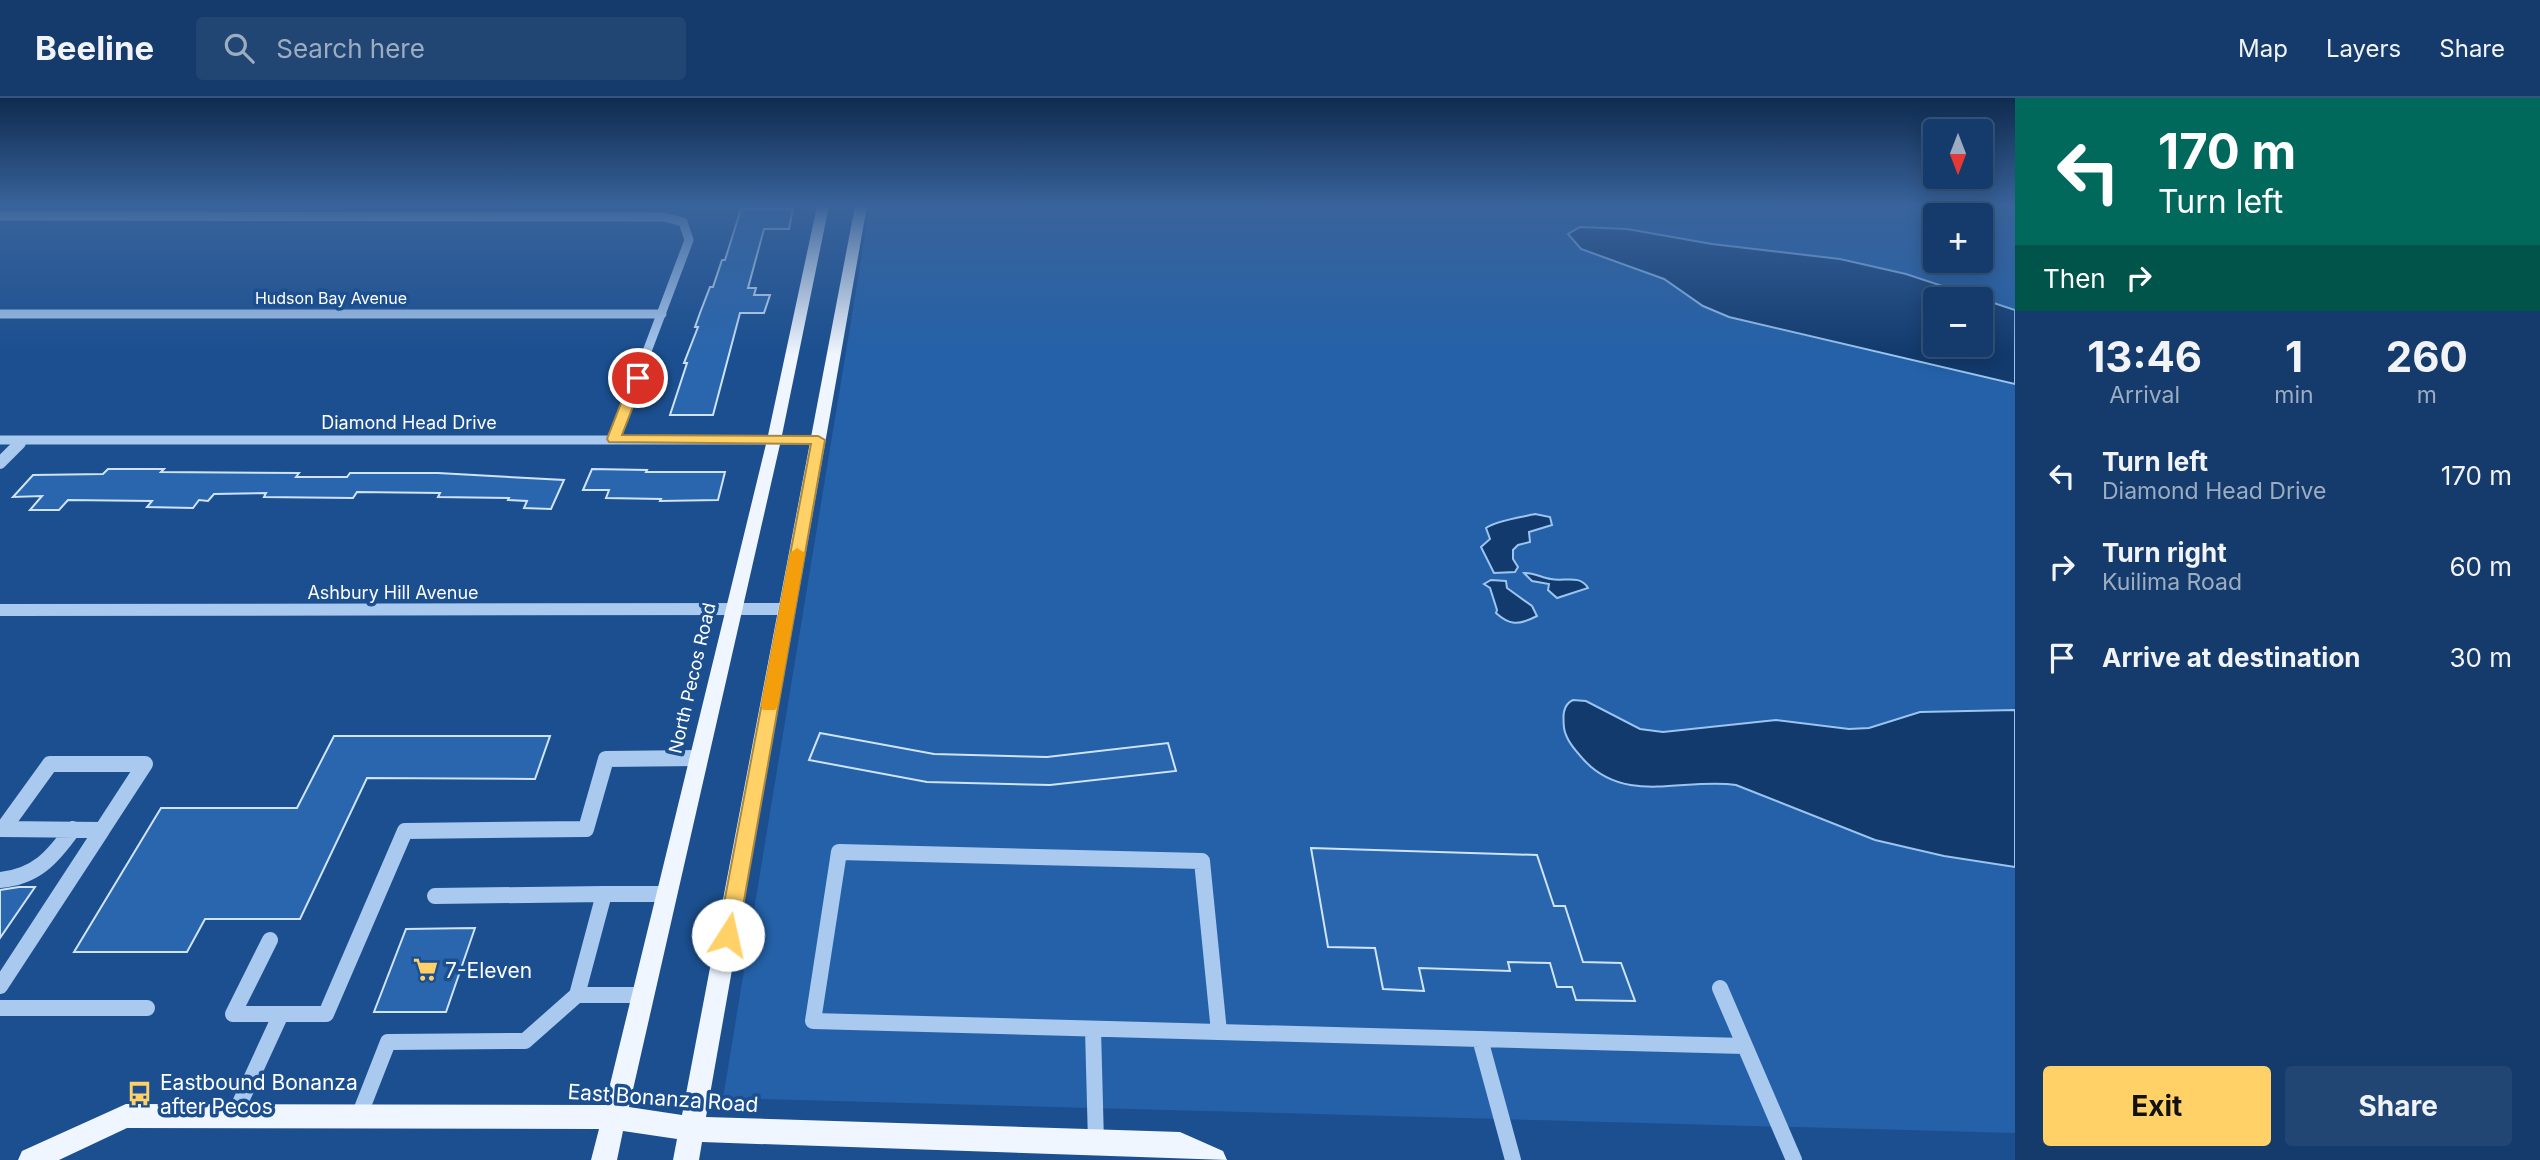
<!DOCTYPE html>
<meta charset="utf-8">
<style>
body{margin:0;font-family:Inter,sans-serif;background:#214673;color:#f1f3f6;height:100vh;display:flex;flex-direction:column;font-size:26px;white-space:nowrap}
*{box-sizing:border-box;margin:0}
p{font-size:23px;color:#9dadc1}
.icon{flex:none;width:38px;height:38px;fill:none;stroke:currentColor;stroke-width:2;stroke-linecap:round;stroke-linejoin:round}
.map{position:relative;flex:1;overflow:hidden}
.drawer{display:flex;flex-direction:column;background:#143b6b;width:525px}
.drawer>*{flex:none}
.guide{background:#00695c;color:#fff;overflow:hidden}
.needle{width:46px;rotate:180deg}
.controls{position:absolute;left:1923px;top:21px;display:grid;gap:14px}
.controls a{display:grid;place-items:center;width:70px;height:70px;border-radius:7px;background:#143b6b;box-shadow:0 4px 18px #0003,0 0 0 2px #33557e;font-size:35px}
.pin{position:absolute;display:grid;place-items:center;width:60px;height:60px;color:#fff;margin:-30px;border:4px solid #fff;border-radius:50%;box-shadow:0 2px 7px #0007}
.me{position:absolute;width:77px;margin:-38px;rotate:10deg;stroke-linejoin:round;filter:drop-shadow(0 0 5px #0008)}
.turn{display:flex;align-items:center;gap:24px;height:147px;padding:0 28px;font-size:32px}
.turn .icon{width:91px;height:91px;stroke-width:2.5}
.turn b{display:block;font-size:49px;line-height:60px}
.then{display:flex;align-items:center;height:66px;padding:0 28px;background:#0003;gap:14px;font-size:26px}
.eta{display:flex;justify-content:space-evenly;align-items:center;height:119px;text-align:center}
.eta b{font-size:42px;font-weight:700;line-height:49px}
.action{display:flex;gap:14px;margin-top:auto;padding:14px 28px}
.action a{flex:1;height:80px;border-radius:7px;background:#ffd166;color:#111;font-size:28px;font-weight:700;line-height:80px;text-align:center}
.action a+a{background:#214673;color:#f1f3f6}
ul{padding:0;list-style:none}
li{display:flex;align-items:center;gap:21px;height:91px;padding:0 28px}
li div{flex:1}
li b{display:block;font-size:26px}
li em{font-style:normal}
header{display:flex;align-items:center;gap:42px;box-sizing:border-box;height:98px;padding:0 35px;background:#143b6b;border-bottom:2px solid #33557e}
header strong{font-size:33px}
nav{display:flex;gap:38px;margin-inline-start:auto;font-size:24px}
.search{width:490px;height:63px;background:#214673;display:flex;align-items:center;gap:18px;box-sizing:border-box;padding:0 24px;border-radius:7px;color:#9dadc1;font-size:26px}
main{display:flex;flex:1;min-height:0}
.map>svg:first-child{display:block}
.green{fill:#2461a8;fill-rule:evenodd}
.water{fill:#123a6d;stroke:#9cc4f0;stroke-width:2;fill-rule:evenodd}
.building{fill:#2a66ad;stroke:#cfe3fa;stroke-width:2}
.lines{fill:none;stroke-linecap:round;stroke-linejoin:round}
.minor-far2{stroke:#a9c9ee;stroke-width:9}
.minor-far1{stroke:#a9c9ee;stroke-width:12}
.minor{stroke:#a9c9ee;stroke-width:16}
.major{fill:#f0f6ff;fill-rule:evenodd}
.route{fill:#ffd166;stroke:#a68842;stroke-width:2}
.slow{fill:#f59e0b}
.labels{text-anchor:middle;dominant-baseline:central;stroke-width:7;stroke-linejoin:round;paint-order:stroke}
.far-street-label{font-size:16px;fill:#fff;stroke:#1b4f8f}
.street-label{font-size:18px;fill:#fff;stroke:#1b4f8f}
.near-poi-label{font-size:21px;fill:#fff;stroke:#1b4f8f;text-anchor:start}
.near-street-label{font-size:21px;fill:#fff;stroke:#1b4f8f}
</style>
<header>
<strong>Beeline</strong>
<div class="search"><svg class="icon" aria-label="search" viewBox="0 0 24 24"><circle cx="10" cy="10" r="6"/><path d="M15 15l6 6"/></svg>Search here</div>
<nav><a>Map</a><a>Layers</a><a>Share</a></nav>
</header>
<main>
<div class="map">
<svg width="2015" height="1062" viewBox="0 0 2015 1062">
<rect width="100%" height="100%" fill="#1b4f8f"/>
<path class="green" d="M870,108H2015V1035L723,1000ZM1936,117H1981V163H1936ZM1936,201H1981V247H1936Z"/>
<path class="water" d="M1580,129L1627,131L1712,146L1840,161L1906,176L2015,212V286L1729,219L1703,208L1664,181L1581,151L1568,136ZM1981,201V247H1936V201Z
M1535,416L1550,419L1552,427L1529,434L1530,444L1518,447L1513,452V461L1518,469L1515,474L1494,475L1481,449L1490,441L1486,430C1494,423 1522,419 1535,416Z
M1524,475C1533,474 1542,480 1551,481C1564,484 1580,476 1588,490L1557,500L1548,492L1549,486L1532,483Z
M1491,482L1506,483L1507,490L1532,508L1537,518C1518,528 1509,527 1496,515L1497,512L1490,490L1484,486Z
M1573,602L1586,603L1640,631L1663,634L1776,622L1849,631L1869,630L1920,614L2015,612V769L1944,758L1875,742L1736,687C1685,679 1625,708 1583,661C1575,652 1566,642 1564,630C1563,619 1562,607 1573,602Z"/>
<path class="building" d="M741,111H793L789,131H764L748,190H756L754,197H770L764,215H740L713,317H670L687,265H684L698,229H695L700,215L710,189H713L722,162H725Z
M108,371H164L161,374L299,375L296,379H347L350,375H438L564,382L551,411L524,410L527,403L508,402L509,400L438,399L440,395L357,394L353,400L264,399L266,395L214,396L208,403L199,402L193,410L147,409L152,403L68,402L59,412H30L42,398L13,399L33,377L103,376Z
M592,371L647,372L646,374H725L718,402L660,403L661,401L606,400L609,392H583Z
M820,635L934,656L1047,659L1168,645L1176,673L1050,687L927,684L809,662Z
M334,638H550L535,681L367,680L300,821H205L187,854H74L161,710H297Z
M1311,750L1537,757L1554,808H1565L1583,864L1621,865L1635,903L1576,902L1572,889H1557L1550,865L1508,864L1510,873L1419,870L1424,893L1383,891L1375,850L1328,849Z
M19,789H35L0,840V792Z
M475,830L446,914H374L406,831Z"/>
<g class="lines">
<path class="minor-far2" d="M0,118L664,119L683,124L689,142L614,341
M0,216H662
M0,342H818
M18,347L23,342"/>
<path class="minor-far1" d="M0,365L20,345
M0,512L787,511"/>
<path class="minor" d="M0,731L102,732L0,888
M3,731L50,666H145L102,732
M839,754L1202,763L1219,934L813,923Z
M0,782C36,779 53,759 73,731
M435,798L604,796
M1720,890L1794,1062
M577,897L604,796H666
M0,910H147
M281,916H326L405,733L586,731L606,661L698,660
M1093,931L1096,1044
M1219,934L1744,948
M1480,941L1513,1062
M234,1018L281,916H233L270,842
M359,1018L388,944L525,943L577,897H643"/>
<path class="major" d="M817,108H829L781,342L629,1009L682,1017L855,108H867L706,1019L1180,1034L1223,1053L1227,1062L702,1044L699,1062H673L677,1041L623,1033L617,1062H591L599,1031L127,1030L59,1062H18L22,1053L126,1006L605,1007L767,342Z"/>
</g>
<linearGradient id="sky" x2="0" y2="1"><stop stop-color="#0f2b4f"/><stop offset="0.42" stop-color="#39639b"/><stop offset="1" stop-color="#39639b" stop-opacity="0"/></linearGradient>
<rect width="2015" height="257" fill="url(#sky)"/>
<path class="route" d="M638,276L644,280L622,337L818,338L825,342L738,837L735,844L728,846L721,844L718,837L811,346L609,344L607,341L631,280Z"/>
<path class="slow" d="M797,450L805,455L778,608L775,612H763L761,608L790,455Z"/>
<defs>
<symbol id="supermarket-bare" viewBox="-9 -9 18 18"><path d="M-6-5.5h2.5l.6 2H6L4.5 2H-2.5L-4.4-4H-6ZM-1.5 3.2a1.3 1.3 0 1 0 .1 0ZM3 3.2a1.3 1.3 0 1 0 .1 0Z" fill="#ffd166" stroke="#1b4f8f" stroke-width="2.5" paint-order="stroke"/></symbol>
<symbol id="bus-bare" viewBox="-9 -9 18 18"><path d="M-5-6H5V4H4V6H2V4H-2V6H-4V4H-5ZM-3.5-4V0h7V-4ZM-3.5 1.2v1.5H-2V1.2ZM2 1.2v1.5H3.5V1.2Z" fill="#ffd166" stroke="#1b4f8f" stroke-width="2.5" paint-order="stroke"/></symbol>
</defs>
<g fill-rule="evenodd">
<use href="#supermarket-bare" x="408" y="854" width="35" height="35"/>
<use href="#bus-bare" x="122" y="978" width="35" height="35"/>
</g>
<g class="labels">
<g class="far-street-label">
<text x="331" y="200">Hudson Bay Avenue</text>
</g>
<g class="street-label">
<text x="409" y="324">Diamond Head Drive</text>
<text x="393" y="494">Ashbury Hill Avenue</text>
<text transform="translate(692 580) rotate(-77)">North Pecos Road</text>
</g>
<g class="near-poi-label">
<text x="445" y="872">7-Eleven</text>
<text x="160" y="984">Eastbound Bonanza<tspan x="160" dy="24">after Pecos</tspan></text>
</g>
<g class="near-street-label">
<text transform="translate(663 1000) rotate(4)">East Bonanza Road</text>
</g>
</g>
</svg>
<div class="controls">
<a><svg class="needle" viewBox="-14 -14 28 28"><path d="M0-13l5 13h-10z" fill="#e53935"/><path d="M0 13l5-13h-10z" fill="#9dadc1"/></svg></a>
<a>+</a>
<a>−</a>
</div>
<div class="pin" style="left:638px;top:280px;background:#d93025"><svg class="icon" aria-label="arrive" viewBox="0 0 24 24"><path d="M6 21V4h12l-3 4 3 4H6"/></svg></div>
<svg class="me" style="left:728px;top:837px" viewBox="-20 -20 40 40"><circle r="19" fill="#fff"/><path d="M0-13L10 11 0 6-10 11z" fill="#ffd166"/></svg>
</div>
<section class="drawer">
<div class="guide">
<div class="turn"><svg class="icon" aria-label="left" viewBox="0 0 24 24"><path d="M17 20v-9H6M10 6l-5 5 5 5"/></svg><div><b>170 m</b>Turn left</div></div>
<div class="then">Then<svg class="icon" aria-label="right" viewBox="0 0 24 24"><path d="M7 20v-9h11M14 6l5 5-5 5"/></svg></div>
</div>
<div class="eta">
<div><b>13:46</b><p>Arrival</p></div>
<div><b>1</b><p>min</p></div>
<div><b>260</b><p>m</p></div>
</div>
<ul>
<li><svg class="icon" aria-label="left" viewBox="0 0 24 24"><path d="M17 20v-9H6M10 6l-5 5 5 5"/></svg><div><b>Turn left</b><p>Diamond Head Drive</p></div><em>170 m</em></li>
<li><svg class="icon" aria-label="right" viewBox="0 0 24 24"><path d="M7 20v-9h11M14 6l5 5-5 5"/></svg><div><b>Turn right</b><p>Kuilima Road</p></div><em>60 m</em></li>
<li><svg class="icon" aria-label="arrive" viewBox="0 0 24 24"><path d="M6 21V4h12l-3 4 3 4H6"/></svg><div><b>Arrive at destination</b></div><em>30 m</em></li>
</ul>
<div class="action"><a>Exit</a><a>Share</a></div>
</section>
</main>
